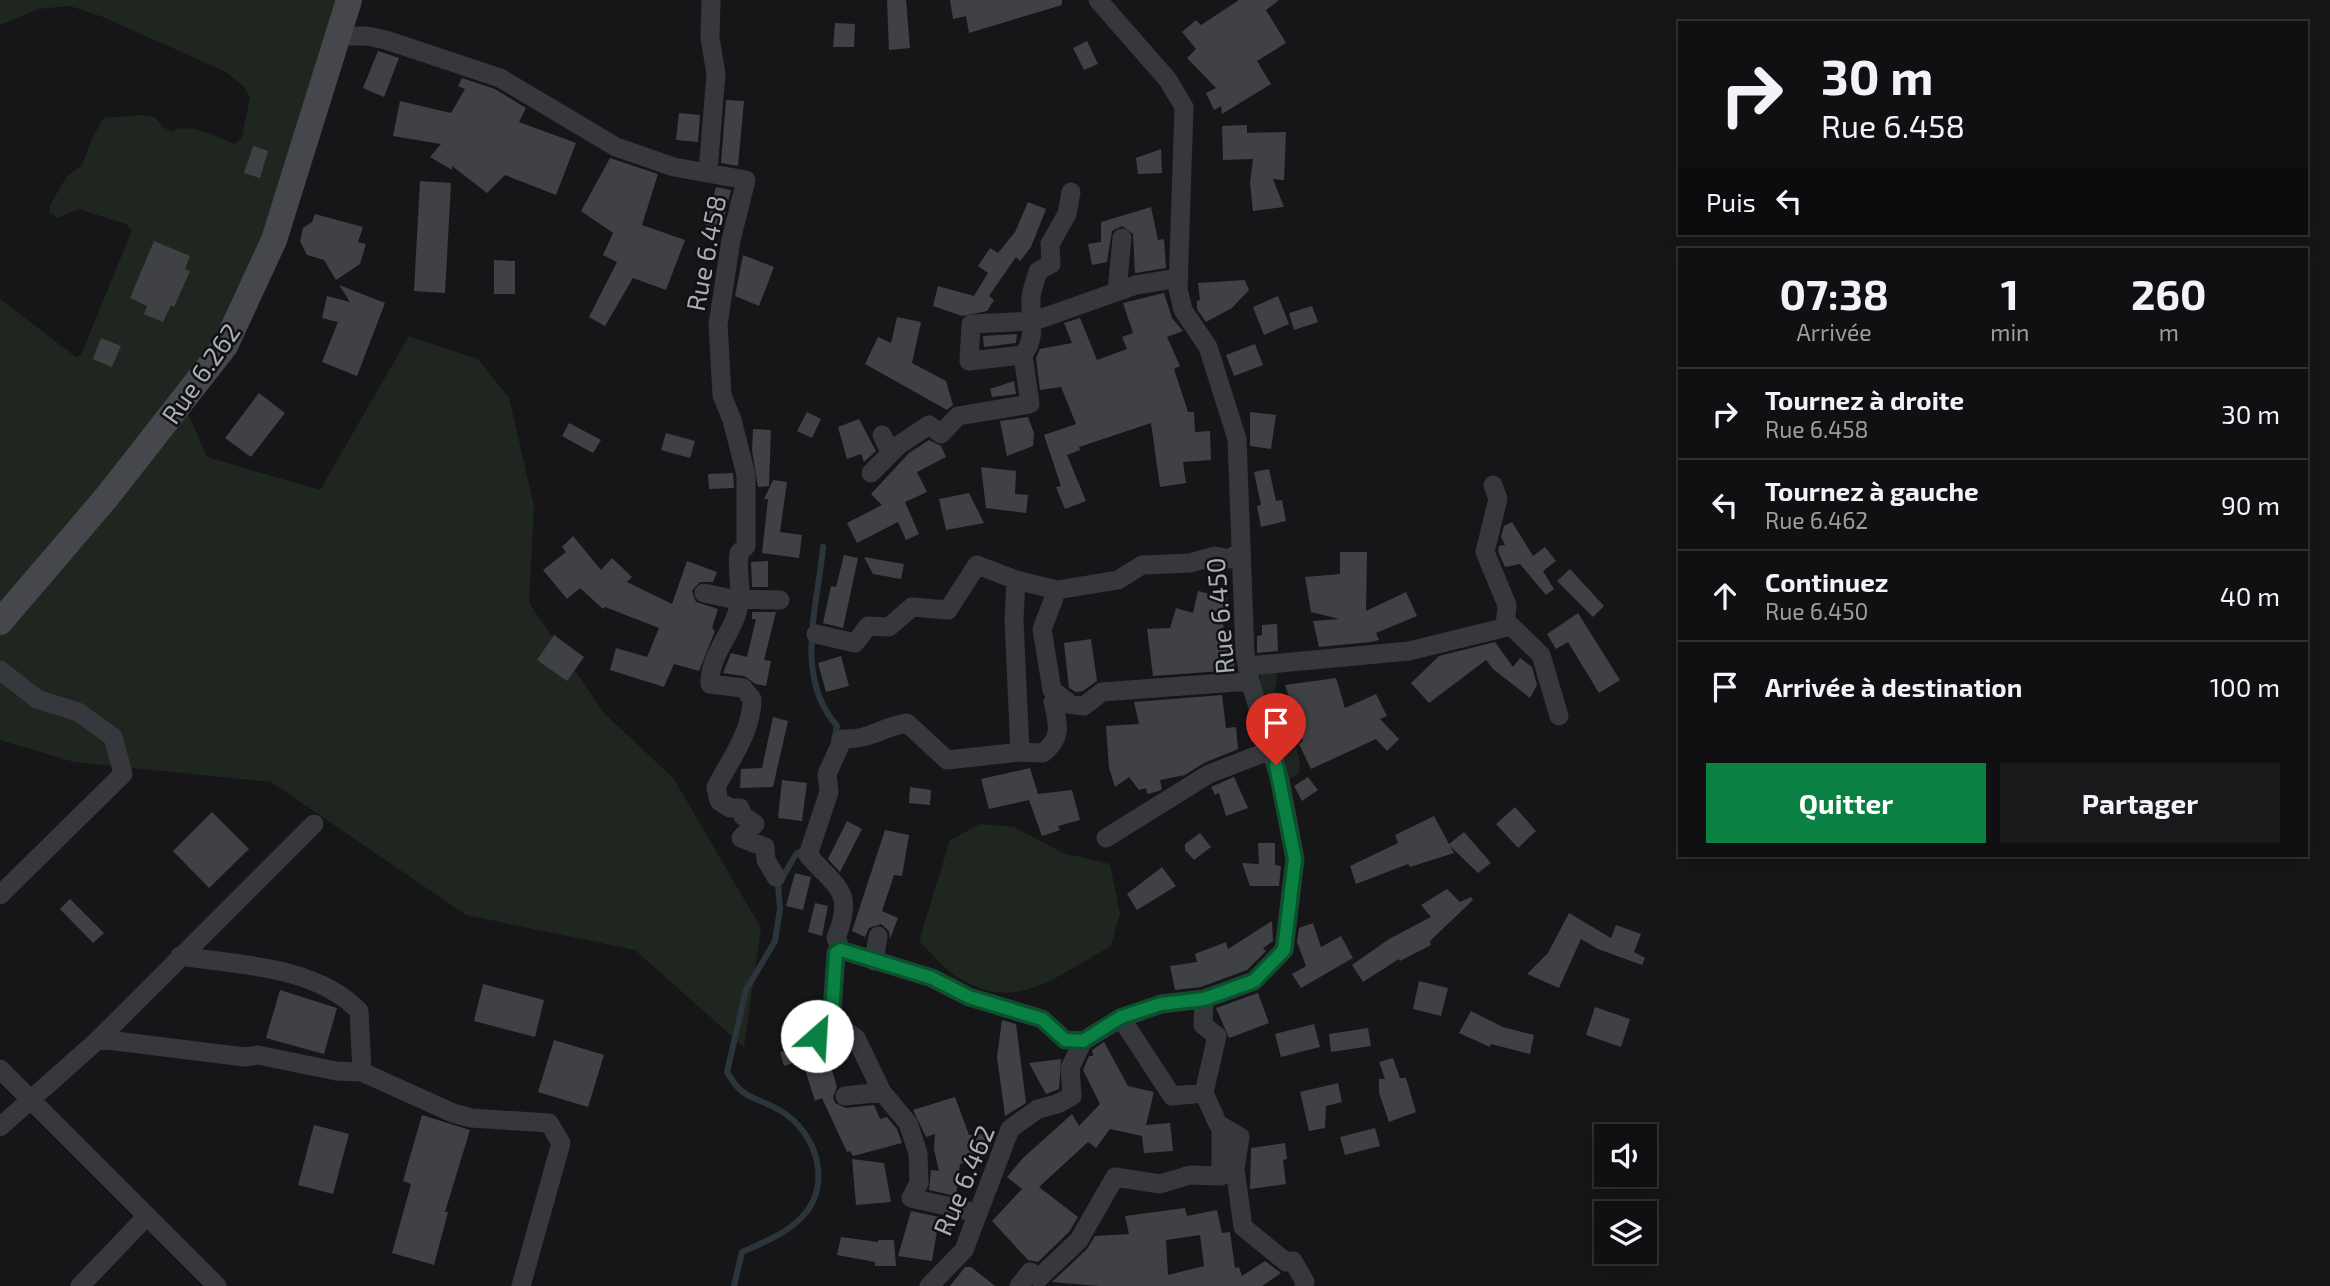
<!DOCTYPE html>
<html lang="fr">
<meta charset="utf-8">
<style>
body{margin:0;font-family:"Exo 2",sans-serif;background:#19191b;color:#f1f3f6;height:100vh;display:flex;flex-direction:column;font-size:26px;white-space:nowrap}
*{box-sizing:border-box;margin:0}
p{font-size:23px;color:#9c9d9f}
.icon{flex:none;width:38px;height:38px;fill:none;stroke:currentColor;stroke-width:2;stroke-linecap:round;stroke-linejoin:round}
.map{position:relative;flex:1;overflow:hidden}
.panel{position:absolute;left:1678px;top:248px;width:630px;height:609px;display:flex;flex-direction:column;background:#101012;border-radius:0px;box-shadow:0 4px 18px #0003,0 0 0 2px #303032}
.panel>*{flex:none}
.hud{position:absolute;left:1678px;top:21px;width:630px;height:214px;border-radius:0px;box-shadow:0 4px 18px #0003,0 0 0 2px #303032;background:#101012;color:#f1f3f6;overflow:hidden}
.buttons{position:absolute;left:1594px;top:1124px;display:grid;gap:14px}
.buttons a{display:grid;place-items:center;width:63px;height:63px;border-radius:0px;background:#101012;box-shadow:0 4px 18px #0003,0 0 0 2px #303032;font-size:35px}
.pin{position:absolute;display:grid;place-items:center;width:60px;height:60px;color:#fff;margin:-72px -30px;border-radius:50% 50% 50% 0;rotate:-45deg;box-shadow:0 0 7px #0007}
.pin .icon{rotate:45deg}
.me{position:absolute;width:77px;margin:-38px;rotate:26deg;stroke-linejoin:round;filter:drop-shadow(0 0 5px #0008)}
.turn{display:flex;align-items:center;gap:24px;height:147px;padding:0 28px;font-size:32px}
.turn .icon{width:91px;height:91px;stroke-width:2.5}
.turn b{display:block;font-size:49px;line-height:60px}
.then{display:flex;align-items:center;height:66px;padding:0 28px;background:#0003;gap:14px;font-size:26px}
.eta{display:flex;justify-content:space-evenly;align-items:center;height:119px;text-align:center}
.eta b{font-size:42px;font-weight:700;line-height:49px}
.action{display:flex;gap:14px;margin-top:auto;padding:14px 28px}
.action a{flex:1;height:80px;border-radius:0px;background:#0b8043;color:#fff;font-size:28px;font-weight:700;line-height:80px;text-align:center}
.action a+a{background:#19191b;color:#f1f3f6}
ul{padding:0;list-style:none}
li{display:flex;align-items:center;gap:21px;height:91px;padding:0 28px;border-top:2px solid #303032}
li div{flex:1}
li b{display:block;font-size:26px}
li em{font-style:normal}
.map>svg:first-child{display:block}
.green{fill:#1e261f}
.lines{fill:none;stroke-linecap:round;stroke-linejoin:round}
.stream{stroke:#2c353c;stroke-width:6}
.building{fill:#404145;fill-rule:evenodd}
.street{stroke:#37383d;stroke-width:19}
.secondary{stroke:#45474d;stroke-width:26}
.route-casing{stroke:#07532c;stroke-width:18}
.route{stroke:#0b8043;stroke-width:12}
.labels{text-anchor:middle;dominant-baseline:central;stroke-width:5;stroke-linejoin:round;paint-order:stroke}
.street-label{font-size:26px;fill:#a8adb8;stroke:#111113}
</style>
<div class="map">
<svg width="2330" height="1286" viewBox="0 0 2330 1286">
<rect width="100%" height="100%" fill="#161618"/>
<path class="green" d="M0,0H349L274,240L183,402L207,457L320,490L409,336L478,359L509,398L534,506L529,603L604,713L674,779L761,928L744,1047L635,950L466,915L271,782L74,762L0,740V299L76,357L81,355L132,230L126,224L78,209L58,218L49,213L50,205L67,176L82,165L93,136L104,118L141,115L154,117L164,128L172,131C192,122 216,137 235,144L242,137L250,97L244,87L226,72L103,17L70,6L38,9L0,25Z
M1278,670C1277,677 1275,686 1275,693C1278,722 1304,744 1299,774L1288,780L1259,683L1261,671Z
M980,824L1014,827L1063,853L1110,864L1120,913L1111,946C1056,976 1015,1016 954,975C941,966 930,951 919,941L950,840Z"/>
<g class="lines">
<path class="stream" d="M823,547C818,606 793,676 837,726L834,740
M734,1286L742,1252C762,1243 786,1234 802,1217C833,1185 817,1133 781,1111C756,1096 743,1101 727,1072L746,990L775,941L780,909L778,885L796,854L804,850"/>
</g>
<path class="building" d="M887,0H906L910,48L889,50Z
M950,0H1062V5L969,33L966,16L953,19Z
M1239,0H1279L1266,10L1286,43L1257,61L1271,84L1222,114L1221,106L1214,110L1206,93L1216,88L1187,58L1196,49L1182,32L1196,20L1201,25Z
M835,23L855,24L854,47H833Z
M1087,41L1098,64L1084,70L1073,48Z
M378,51L399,58L384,97L363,88Z
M462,78L495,89L526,108L519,122L576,143L556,195L505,175L487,193L452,166V170L430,157L441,144L393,136L400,101L451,113L465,89L458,86Z
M726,100L744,101L738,166L721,163Z
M679,113L700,115L698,142L676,140Z
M1247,125V133L1286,132L1284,180L1273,179L1284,207L1253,211L1250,183L1253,159L1223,160L1222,126Z
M253,146L268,151L260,178L244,173Z
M1161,149L1162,173L1138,174L1136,158Z
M610,158L658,174L642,225L685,240L666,290L633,278L605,326L589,317L617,262L603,255L613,233L581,211Z
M420,181L451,183L445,293L414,291Z
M716,187L731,190L720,233L705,229Z
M1028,202L1046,209L1031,247L1020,261L1016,257L989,296L994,300L987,311L962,316L933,306L938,286L974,296L988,273L978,266L990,248L998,253L1015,232Z
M1151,207L1158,240L1164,239L1166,268L1135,273L1133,234L1122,226L1112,231L1107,262L1092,265L1088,244L1101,242V222Z
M315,214L363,227L358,242L366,244L360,264L336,280L324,260L307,255L300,241L303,228L312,222Z
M154,241L190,256L185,269L190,271L174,307L171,305L163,322L144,314L147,306L130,298Z
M743,255L774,267L759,306L735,296Z
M494,260L515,261V294H494Z
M1245,280L1249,290L1232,308L1206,322L1197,309V301L1200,300L1198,283Z
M339,285L385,303L357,376L322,362L338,322L322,318L327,296L350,302Z
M1164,293L1172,318L1183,331L1167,337L1180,366L1174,369L1188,412H1194L1195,432L1210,431L1211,460L1183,462L1186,483L1160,487L1151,423L1079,447L1080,450L1067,455L1086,501L1065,509L1056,487L1061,486L1044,435L1076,424L1061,387L1040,390L1036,358L1040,349L1072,343L1064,323L1080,318L1097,360L1127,349L1122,337L1133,333L1123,303Z
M1278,296L1289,324L1264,335L1253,307Z
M1312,306L1318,322L1294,330L1289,313Z
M897,317L921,322L912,363L946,381L953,405L947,410L865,364L878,337L891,343Z
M1017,334L1016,343L984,347L983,336Z
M101,338L121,346L112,367L93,359Z
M1255,344L1263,365L1234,376L1226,355Z
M1014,381L1016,394L992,397L990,389Z
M259,393L285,413L251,457L225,438Z
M807,412L821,419L812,438L797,431Z
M1250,412L1276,415L1271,449L1250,446Z
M1028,417L1034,433L1033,446L1007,456L1000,421Z
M859,419L876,451L864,462L861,454L847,459L838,427Z
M569,423L601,440L593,453L562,436Z
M753,429L771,430L769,486L758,487L752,450Z
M666,433L695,441L690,458L661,450Z
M929,440L941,446L946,457L917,472L927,492L905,502L919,534L906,540L898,522L857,543L847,523L882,505L871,494L909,453Z
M981,467L1016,471L1015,494L1028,495L1026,513L986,508Z
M1269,469L1276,501L1282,500L1286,521L1261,527L1257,506L1261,505L1254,472Z
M733,473L734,488L709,489L708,474Z
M773,480L787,482L780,532L802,535L799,558L762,553L768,499H764Z
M969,493L984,523L946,530L939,499Z
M1512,522L1533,556L1545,547L1556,561L1543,571L1554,589L1546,595L1520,564L1505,567L1498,551L1499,546L1505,545L1501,537L1504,526Z
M573,536L601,570L612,558L632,577L627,582L672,604L687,561L717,572L713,582H700L692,591L696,602L718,609L712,628L715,631L699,671L674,664L664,687L610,670L616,648L647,657L659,628L605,607L603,609L580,588L567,599L543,570L566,552L562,547Z
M1340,552H1367L1366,611L1406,592L1417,616L1376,633L1379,640L1371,642L1319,647L1313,621L1339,619L1311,612L1305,577L1340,574Z
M844,555L858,558L843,628L823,623L831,586L836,587Z
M864,557L904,564L901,579L873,574Z
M768,561V587H752L751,562Z
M1570,569L1604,606L1593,617L1557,581Z
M1198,591L1227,598L1222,616L1225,640L1232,639L1235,670L1153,676L1147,629L1170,628L1176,608L1193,613Z
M752,612H776L764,660L771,661L766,686L756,684L744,676L723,673L731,653L747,657L756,619H752Z
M1578,613L1620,680L1599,693L1568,642L1556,649L1547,634Z
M1277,624L1278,651L1257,653V636L1262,635V625Z
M554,635L584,657L567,681L537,660Z
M1091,639L1097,681L1083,691L1076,692L1069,688L1064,643Z
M1495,642L1513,667L1520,658L1532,667L1537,685L1530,698L1493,669L1486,660L1429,703L1411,683L1439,656Z
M841,656L849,686L826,692L818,663Z
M1336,678L1345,708L1376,694L1387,716L1380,719L1399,739L1387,751L1376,739L1311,769L1299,744L1303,741L1293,721L1297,720L1285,685Z
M1222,695L1226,728L1236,727L1238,749L1204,763L1185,775L1160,780L1162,789L1159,791L1147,794L1146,788L1139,790L1129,777L1115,787L1109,768L1106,726L1139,724L1134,702Z
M773,717L788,721L773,787L740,788L741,769L762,768Z
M1030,768L1038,794L1072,790L1080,820L1058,826L1060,830L1042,836L1029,800L989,809L981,779Z
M1234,777L1248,808L1226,816L1219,793L1215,795L1211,787Z
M1308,777L1318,790L1302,801L1294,786Z
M782,780L807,783L802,821L778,818Z
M910,787L931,790L930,805L909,803Z
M1515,807L1536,831L1518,848L1496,824Z
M212,812L249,849L209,888L173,851Z
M1434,816L1449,844L1464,832L1491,863L1478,873L1450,846L1454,853L1410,867L1408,864L1356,884L1350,866L1398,843L1395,835Z
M847,821L862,829L840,872L828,859Z
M885,830L909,835L902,876L894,875L882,911L898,918L890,939L889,931L881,924L869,928L865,937L852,931Z
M1200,833L1211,847L1194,860L1185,850V844Z
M1258,843H1275V865L1281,866L1279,886H1250L1242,863L1259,864Z
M1162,867L1176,886L1137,910L1127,894Z
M795,873L811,877L803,910L786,906Z
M1447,889L1460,902L1471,897L1473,900L1430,941L1431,945L1400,961L1399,959L1363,982L1352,965L1389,939L1431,917L1421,905Z
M70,899L104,933L93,943L60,909Z
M815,903L828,906L822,936L808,932Z
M1569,913L1611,938L1616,925L1641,934L1634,952L1645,958L1642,965L1598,949L1581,939L1559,988L1527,974L1548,953Z
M1272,921L1273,941L1263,948L1266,951L1247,970L1201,987L1175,990L1170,966L1197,962L1195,954L1226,942L1228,949Z
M1313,923L1321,947L1341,936L1353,958L1301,988L1292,974L1306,966L1297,942L1299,928Z
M1419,981L1448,988L1441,1016L1413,1009Z
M483,984L544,1000L535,1037L474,1021Z
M280,990L337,1008L324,1054L266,1038Z
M1258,993L1269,1023L1229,1038L1216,1008Z
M1595,1007L1630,1019L1621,1047L1586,1035Z
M1471,1011L1503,1027L1534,1035L1530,1054L1491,1044L1490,1047L1459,1033Z
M1002,1020L1016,1024L1026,1103L1005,1116L997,1057Z
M1314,1024L1320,1047L1281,1057L1275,1034Z
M1368,1028L1371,1046L1331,1052L1329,1034Z
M554,1040L604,1055L588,1107L538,1092Z
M1104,1042L1128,1086L1154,1092L1146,1125L1170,1123L1173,1151L1144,1153L1142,1136L1110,1129L1096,1148L1088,1142L1039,1187L1078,1217L1069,1232L1038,1262L1028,1260L992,1221L1022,1189L1007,1177L1023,1158L1072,1114L1079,1126L1100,1104L1083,1070L1089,1056H1093L1092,1050Z
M830,1045L832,1051L827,1053L837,1087L833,1097L835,1103L846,1108L874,1105L880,1119L887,1117L897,1129L902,1143L853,1156L850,1151L847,1152L822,1098L815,1101L802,1060L784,1066L780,1052Z
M1393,1058L1400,1078H1406L1416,1112L1389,1122L1379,1093V1079H1385L1379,1062Z
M1061,1059L1059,1089L1046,1094L1029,1063Z
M1338,1083L1342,1102L1326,1106L1325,1128L1309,1131L1300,1092Z
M955,1097L969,1135L993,1134L994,1137L987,1156L970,1158V1162L960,1164L956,1196L929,1190L931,1170L939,1171L934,1149L935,1134L926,1137L913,1110Z
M422,1115L470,1130L445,1212H448L434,1265L392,1253L411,1184L403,1181Z
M314,1125L349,1134L333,1194L298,1185Z
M1375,1128L1380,1146L1345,1155L1340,1137Z
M1285,1143L1287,1159L1283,1160L1286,1184L1250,1189L1251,1148Z
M852,1159L884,1163L891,1202L856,1205Z
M1185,1208L1187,1216L1217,1210L1222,1233L1230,1232L1235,1268L1239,1267L1242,1276L1265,1261L1281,1273L1262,1286H1099L1052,1282L1087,1249L1095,1236L1129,1234L1125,1216ZM1200,1235L1204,1266L1168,1275L1166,1240Z
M911,1211L953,1220L951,1233L937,1231L932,1261L898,1256Z
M841,1237L878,1242V1240H894L896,1266H875V1262L837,1255Z
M965,1267H971L995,1286H950Z"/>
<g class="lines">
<path class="street" d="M338,36H367L386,40L500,78L616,147L674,167L746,180L731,240L718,324L722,395L732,420L746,475V546L739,553C736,574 744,592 737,613C730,636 709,657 710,684L743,688L752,699C752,731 731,759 716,787L719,801L730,808H740L743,816L755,824L741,838L765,847L766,860L776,877
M708,171L716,74L710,38L711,0
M1117,290L1122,238
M1023,355L969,361L971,324L1034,321L1136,285L1179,278
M882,435L887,446L892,449L899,445
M871,473L899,445L929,425L941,434L958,416L1030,404L1023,355C1037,336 1030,321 1031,299C1031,290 1036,280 1038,271L1051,264L1050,244L1067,214L1071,192
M1493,485L1498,499L1485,552L1507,605L1505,627
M1057,590L1042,629L1052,690L1068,702
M704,593L732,599L780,600
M816,634L855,643L868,626L889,627L912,607L948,610L977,565L1016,580
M1249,666L1409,651L1511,626L1541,655L1559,716
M0,670L37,699L78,712L113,737L123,774L0,895
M1020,752L1043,753C1063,737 1058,724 1053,702L1084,706L1102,692L1250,681
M1106,838L1209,774L1271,750
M841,950L932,978L969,997L1042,1019L1065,1040L1083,1041
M180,956C239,965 316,966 359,1011L362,1072
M874,961L878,936
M1204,999L1203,1025L1217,1036L1204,1093L1218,1124L1240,1137L1235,1169L1243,1227L1286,1262L1293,1261L1305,1282L1304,1286
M1121,1018L1172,1096L1204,1093
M99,1039L245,1057L258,1055L336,1071L362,1072L453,1113L471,1118L549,1123L561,1143L521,1286
M0,1069L217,1286
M845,1096L882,1092
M0,1127L99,1039L314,824
M975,1218L973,1212L911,1198L919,1183L918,1153L908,1123L882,1092L856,1038L843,1029L824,1026L832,1012L836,953L841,950L836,938C855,890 837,889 808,855L829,792L827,774L843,739C871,740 881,727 907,723L947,760L1020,752L1014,620L1016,580L1057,590L1118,580L1142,565L1190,563L1215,556L1229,559L1240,552
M80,1286L146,1217
M929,1286L964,1250L1010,1129L1038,1109L1057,1104L1072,1096L1070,1068L1083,1041L1121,1018L1161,1004L1204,999L1254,981L1284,950L1295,859L1280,780L1250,681L1245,654L1237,439L1208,347L1183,310L1178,289L1184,107L1168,80L1098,0
M1019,1286L1030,1272L1039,1278L1079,1240L1115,1177L1160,1184L1190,1175L1221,1176V1127"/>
<path class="secondary" d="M0,622L106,498L225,346L274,240L349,0"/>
</g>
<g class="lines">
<defs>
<path id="route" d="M817,1036L832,1012L836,953L841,950L932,978L969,997L1042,1019L1065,1040L1083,1041L1121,1017L1161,1004L1204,999L1254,981L1284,950L1295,859L1276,765"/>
</defs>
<use href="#route" class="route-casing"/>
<use href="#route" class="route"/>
</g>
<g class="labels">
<g class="street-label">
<text transform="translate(705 253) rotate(-79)">Rue 6.458</text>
<text transform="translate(200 373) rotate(-55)">Rue 6.262</text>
<text transform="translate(1219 616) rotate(-95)">Rue 6.450</text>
<text transform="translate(963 1180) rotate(-67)">Rue 6.462</text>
</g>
</g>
</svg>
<div class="buttons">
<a><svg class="icon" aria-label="sound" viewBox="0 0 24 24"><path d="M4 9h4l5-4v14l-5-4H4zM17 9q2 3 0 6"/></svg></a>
<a><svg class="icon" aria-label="layers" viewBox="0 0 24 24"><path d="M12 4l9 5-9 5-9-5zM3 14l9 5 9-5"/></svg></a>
</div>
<div class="pin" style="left:1276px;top:765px;background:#d93025"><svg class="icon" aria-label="arrive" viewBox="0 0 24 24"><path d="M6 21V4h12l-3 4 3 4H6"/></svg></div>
<svg class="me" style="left:817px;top:1036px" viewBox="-20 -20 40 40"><circle r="19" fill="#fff"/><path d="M0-13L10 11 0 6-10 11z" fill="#0b8043"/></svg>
<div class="hud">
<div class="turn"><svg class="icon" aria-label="right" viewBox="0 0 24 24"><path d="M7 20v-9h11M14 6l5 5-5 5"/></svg><div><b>30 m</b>Rue 6.458</div></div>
<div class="then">Puis<svg class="icon" aria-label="left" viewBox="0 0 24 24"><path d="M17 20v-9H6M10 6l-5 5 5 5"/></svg></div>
</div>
<section class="panel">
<div class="eta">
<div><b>07:38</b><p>Arrivée</p></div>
<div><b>1</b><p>min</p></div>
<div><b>260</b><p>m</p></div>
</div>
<ul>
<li><svg class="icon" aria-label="right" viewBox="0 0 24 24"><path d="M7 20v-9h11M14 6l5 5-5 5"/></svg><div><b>Tournez à droite</b><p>Rue 6.458</p></div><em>30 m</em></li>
<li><svg class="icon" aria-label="left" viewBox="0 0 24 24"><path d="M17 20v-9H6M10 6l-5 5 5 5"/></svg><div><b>Tournez à gauche</b><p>Rue 6.462</p></div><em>90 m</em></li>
<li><svg class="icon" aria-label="ahead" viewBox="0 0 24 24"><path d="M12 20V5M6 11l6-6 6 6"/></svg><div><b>Continuez</b><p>Rue 6.450</p></div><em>40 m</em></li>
<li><svg class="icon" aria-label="arrive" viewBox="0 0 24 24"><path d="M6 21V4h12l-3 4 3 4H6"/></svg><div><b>Arrivée à destination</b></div><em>100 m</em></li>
</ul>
<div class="action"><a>Quitter</a><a>Partager</a></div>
</section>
</div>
